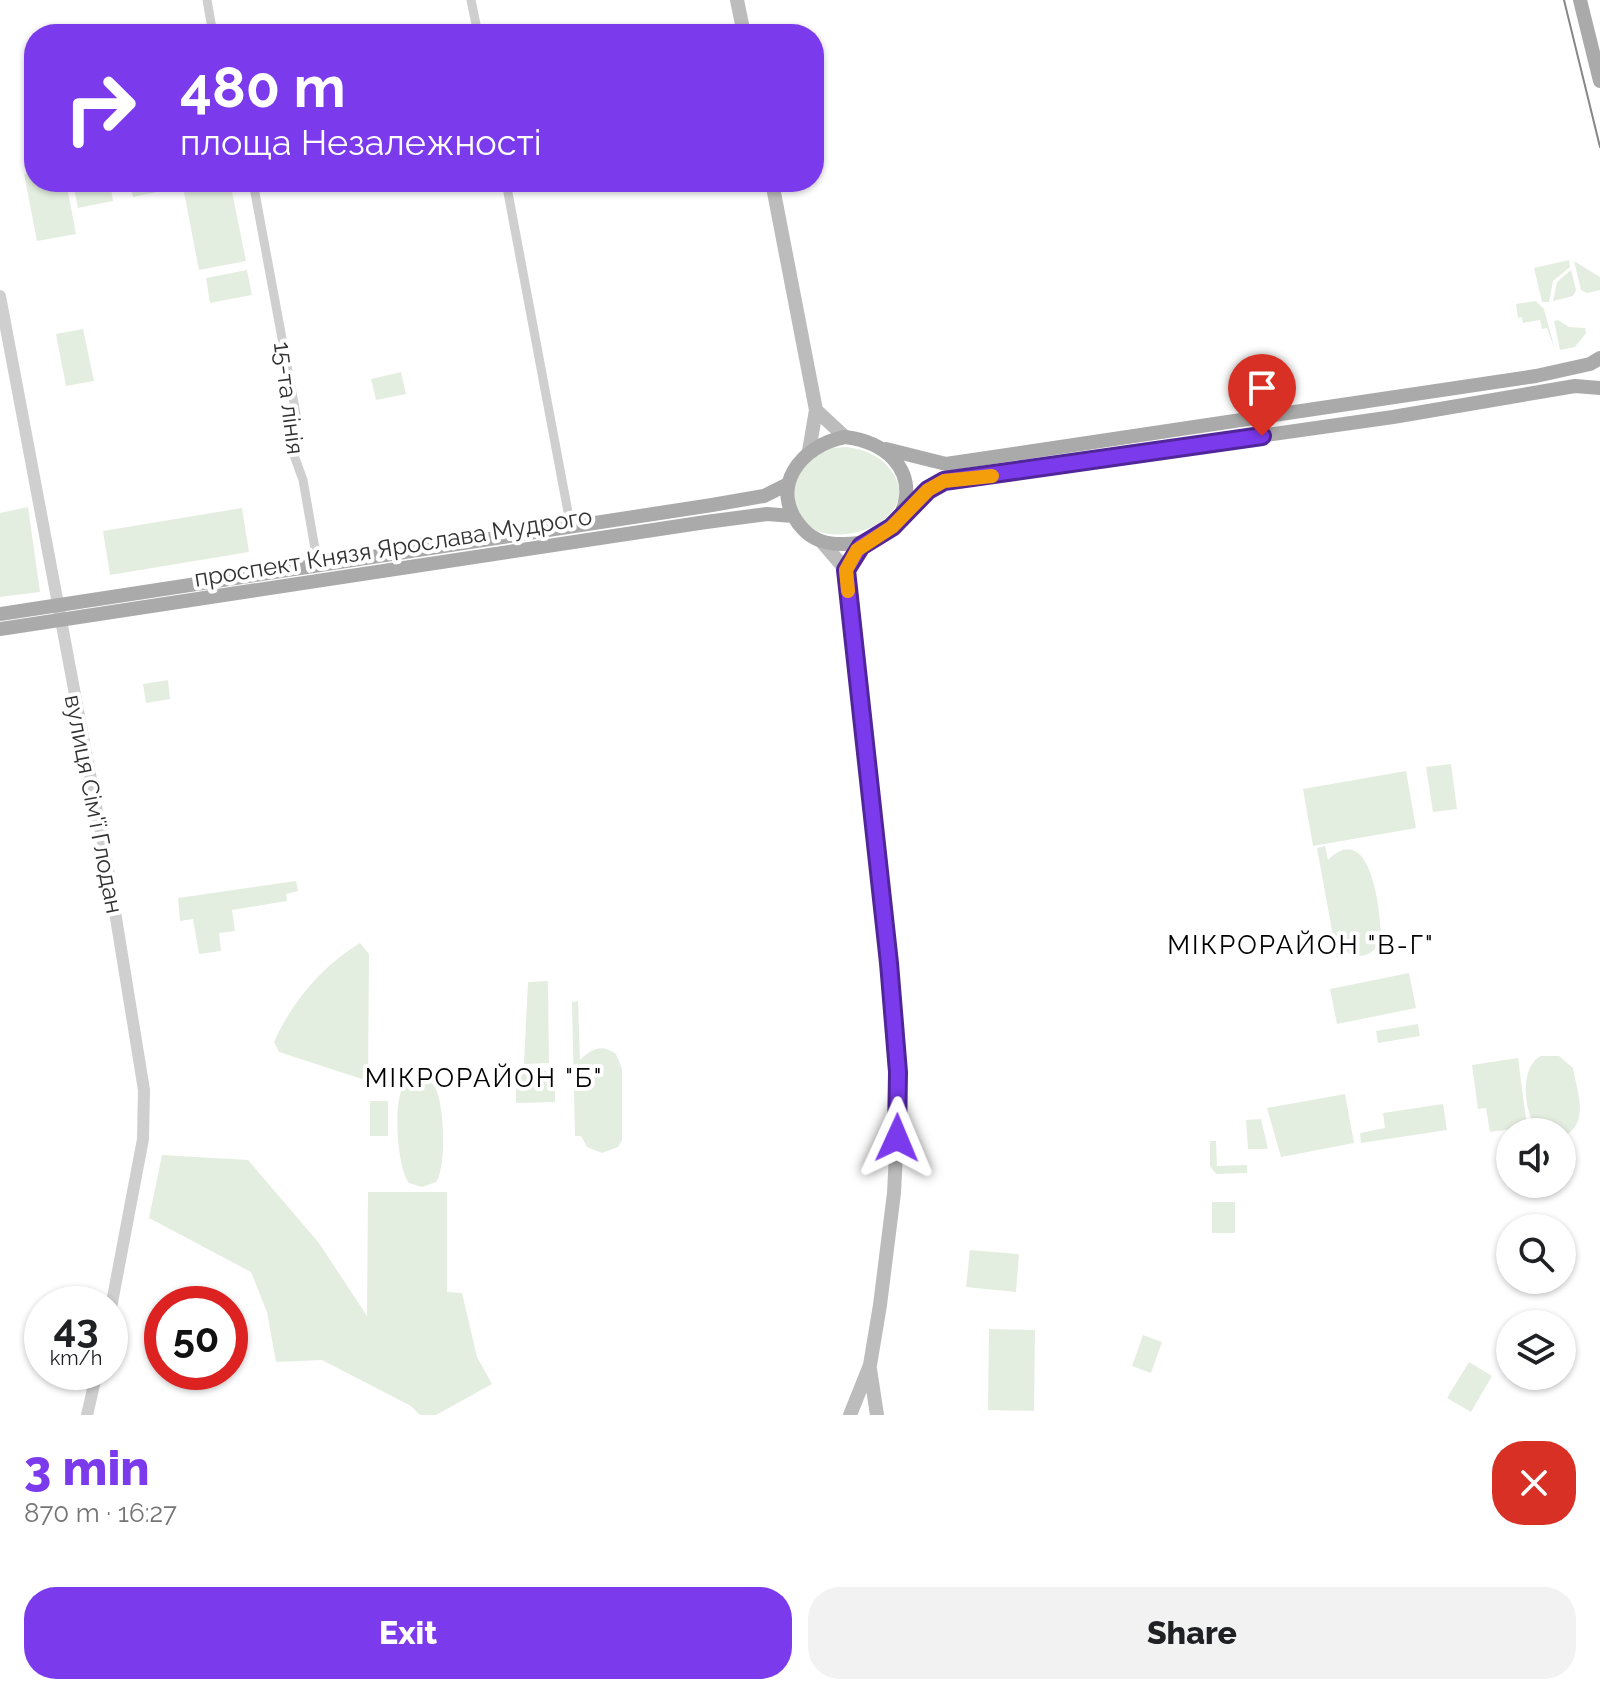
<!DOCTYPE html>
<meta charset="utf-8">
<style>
body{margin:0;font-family:Raleway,sans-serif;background:#f2f2f2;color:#202124;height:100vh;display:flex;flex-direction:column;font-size:30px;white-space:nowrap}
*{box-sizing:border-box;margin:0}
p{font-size:26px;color:#757577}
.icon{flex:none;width:44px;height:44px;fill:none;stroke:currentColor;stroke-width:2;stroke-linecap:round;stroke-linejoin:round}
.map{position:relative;height:1415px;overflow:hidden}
.sheet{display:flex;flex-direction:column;background:#fff;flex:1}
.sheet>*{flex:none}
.guide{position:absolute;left:24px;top:24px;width:800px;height:168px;border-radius:32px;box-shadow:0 2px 6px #0004;background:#7c3aed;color:#fff;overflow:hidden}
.tools{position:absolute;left:1496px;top:1118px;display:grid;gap:16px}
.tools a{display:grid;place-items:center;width:80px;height:80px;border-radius:50%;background:#fff;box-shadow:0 2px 6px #0004;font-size:40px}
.speed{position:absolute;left:24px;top:1286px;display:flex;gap:16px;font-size:40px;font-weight:700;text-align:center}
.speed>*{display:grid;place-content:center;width:104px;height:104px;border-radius:50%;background:#fff;box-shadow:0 2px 6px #0004;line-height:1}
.speed small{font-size:20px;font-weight:400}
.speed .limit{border:12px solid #d22;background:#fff;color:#111}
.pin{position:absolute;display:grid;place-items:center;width:68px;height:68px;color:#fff;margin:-82px -34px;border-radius:50% 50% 50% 0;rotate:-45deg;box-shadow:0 0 8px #0007}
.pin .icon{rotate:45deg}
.me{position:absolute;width:88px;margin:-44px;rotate:1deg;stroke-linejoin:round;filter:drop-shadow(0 0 6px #0008)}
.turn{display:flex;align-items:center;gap:28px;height:168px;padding:0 24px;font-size:36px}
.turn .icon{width:104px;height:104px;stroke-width:2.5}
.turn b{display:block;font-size:56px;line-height:68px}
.round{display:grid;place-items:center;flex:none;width:84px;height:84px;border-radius:32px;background:#f2f2f2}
.head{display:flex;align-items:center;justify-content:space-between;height:136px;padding:0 24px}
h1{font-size:48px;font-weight:800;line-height:60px;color:#7c3aed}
.primary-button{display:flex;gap:16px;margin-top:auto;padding:16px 24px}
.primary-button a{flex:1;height:92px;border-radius:32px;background:#7c3aed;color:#fff;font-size:32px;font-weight:800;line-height:92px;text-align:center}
.primary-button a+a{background:#f2f2f2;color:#202124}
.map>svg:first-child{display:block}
.green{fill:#e4eee0}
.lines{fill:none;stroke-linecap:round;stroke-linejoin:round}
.minor{stroke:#cfcfcf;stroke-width:9}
.tertiary{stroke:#cfcfcf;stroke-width:12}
.secondary{stroke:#bcbcbc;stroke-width:14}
.primary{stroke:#aaa;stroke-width:14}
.tram{stroke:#878787;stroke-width:2}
.route-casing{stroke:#51269a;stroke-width:20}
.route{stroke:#7c3aed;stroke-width:14}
.slow{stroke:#f59e0b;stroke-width:14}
.labels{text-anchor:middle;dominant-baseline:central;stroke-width:8;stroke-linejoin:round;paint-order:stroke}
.street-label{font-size:24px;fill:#323232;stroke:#fff}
.neighbourhood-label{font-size:26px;letter-spacing:2px;fill:#000;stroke:#fff}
</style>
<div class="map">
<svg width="1600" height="1415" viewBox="0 0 1600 1415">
<rect width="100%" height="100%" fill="#fff"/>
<path class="green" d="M34,172V182H66L76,234L37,241L24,174Z
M89,182H110L113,201L78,208L74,188L90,186Z
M129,182H164L166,190L133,197Z
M182,182H230L246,261L199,270Z
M1569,260L1570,267L1553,281L1549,302H1542L1534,268Z
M1574,261L1600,277V290L1587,293L1581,290Z
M247,270L252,295L210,303L206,278Z
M1571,270L1576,290L1573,296L1553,301L1557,282Z
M1536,301L1544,309L1555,350L1547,328L1542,329L1540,320L1523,323L1522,317L1518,318L1516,304Z
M1558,320L1569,327L1585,328L1586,333L1575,347L1560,350L1554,321Z
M83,329L94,381L66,386L56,334Z
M401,372L406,394L376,400L371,379Z
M846,447C864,449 882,456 893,473C930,532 786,568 794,489C795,480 802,469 806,460L832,448Z
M28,507L40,592L0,597V513Z
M242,508L249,552L110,575L103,531Z
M168,680L170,699L146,703L143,684Z
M1451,764L1457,809L1433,812L1426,767Z
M1406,771L1416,828L1313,846L1303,789Z
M1325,846L1328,860C1371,818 1381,912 1381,939C1374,956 1360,960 1345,951V956L1337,958L1317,848Z
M296,881L298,891L286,894L287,901L232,910L235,931L219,933L221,951L199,954L193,919L180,921L178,898Z
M360,943L369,954L368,1081L279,1052L274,1042C292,1002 322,966 360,943Z
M1409,973L1416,1008L1337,1024L1330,989Z
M548,981L549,1063L524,1064L528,982Z
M578,1001L580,1060C591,1049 601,1043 616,1054L622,1069V1140L618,1147L602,1153L587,1147L581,1136H575L572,1002Z
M1418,1024L1420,1036L1378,1043L1376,1031Z
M1541,1056H1559L1573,1068C1577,1092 1590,1121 1565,1136L1562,1132H1539C1524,1116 1518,1067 1541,1056Z
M1518,1058L1527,1127L1490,1132L1486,1108L1478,1109L1472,1065Z
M516,1071H555V1102L516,1103Z
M418,1079L432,1083C445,1095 447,1168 436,1182L422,1187L409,1183C397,1169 392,1097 405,1084Z
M1345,1094L1354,1143L1281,1157L1267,1108Z
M370,1101H388V1136H370Z
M1443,1104L1447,1130L1361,1143L1360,1133L1385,1128L1383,1113Z
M1261,1119L1268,1149H1248L1246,1120Z
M1210,1141H1216L1217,1166L1247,1165V1173L1216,1174L1210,1166Z
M162,1155L248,1160L319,1243L367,1316L368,1192H447V1292L462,1293L477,1357L492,1384L436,1415H420L411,1406L322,1360L276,1362L267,1312L251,1272L149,1218Z
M1212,1202H1235V1233H1212Z
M970,1250L1019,1254L1016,1292L966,1287Z
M989,1329L1035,1330L1034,1411L988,1410Z
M1143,1335L1162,1342L1151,1373L1132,1366Z
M1469,1362L1492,1376L1471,1412L1447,1398Z"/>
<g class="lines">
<path class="minor" d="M207,0L213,34
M471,0L478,34
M253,182L296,414L289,433L291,447L303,480L318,566
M506,182L571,528"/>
<path class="tertiary" d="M0,296L109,875L144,1090L143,1139L110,1313
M87,1415L97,1372"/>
<path class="secondary" d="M737,0L744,34
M772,182L816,410L809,451
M816,410L845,437
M822,542L846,570
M870,1369L877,1415
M850,1415L870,1365L880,1305L894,1193L898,1114L886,930L846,570L857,550L868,542"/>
<path class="primary" d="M1580,0L1600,81
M845,437C934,448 920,546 842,544C827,544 814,541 803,529C766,489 801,445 845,437Z
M886,449L946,464L1536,376L1590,364L1600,358
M901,514L928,490L944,481L1393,417L1575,386L1600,388
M0,614L712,505L764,496L788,484
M0,629L706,522L767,514L793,516"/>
<path class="tram" d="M1564,0L1600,147"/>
</g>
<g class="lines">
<defs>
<path id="route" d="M897,1138L898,1072L889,963L846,570L861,546L892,527L928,490L944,481L1262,436"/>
</defs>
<use href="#route" class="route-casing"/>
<use href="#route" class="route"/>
<path class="slow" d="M848,591L846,570L857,550L892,527L928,490L944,481L992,476"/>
</g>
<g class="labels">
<g class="street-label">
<text transform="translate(289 398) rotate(83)">15-та лінія</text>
<text transform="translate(393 547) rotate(-9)">проспект Князя Ярослава Мудрого</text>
<text transform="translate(94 804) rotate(79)">вулиця Сім'ї Глодан</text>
</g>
<g class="neighbourhood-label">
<text x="1301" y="945">МІКРОРАЙОН "В-Г"</text>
<text x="484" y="1078">МІКРОРАЙОН "Б"</text>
</g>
</g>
</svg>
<div class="tools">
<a><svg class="icon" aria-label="sound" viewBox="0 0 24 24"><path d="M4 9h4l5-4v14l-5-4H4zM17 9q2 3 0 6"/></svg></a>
<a><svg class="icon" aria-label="search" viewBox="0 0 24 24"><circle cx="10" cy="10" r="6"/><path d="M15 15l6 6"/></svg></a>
<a><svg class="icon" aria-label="layers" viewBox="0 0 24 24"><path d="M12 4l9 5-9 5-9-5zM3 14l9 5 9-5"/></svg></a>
</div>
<div class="speed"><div>43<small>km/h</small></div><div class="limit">50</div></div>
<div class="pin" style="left:1262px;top:436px;background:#d93025"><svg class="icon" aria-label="arrive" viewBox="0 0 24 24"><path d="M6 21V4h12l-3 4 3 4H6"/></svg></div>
<svg class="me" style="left:897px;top:1138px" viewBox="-20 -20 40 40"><path d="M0-17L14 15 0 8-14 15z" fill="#7c3aed" stroke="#fff" stroke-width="4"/></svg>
<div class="guide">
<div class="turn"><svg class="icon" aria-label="right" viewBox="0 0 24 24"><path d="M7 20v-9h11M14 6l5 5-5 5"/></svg><div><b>480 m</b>площа Незалежності</div></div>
</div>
</div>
<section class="sheet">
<div class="head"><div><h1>3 min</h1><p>870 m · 16:27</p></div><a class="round" style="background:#d93025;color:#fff"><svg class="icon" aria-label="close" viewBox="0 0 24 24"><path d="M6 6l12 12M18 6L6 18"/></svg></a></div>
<div class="primary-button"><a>Exit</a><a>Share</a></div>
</section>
